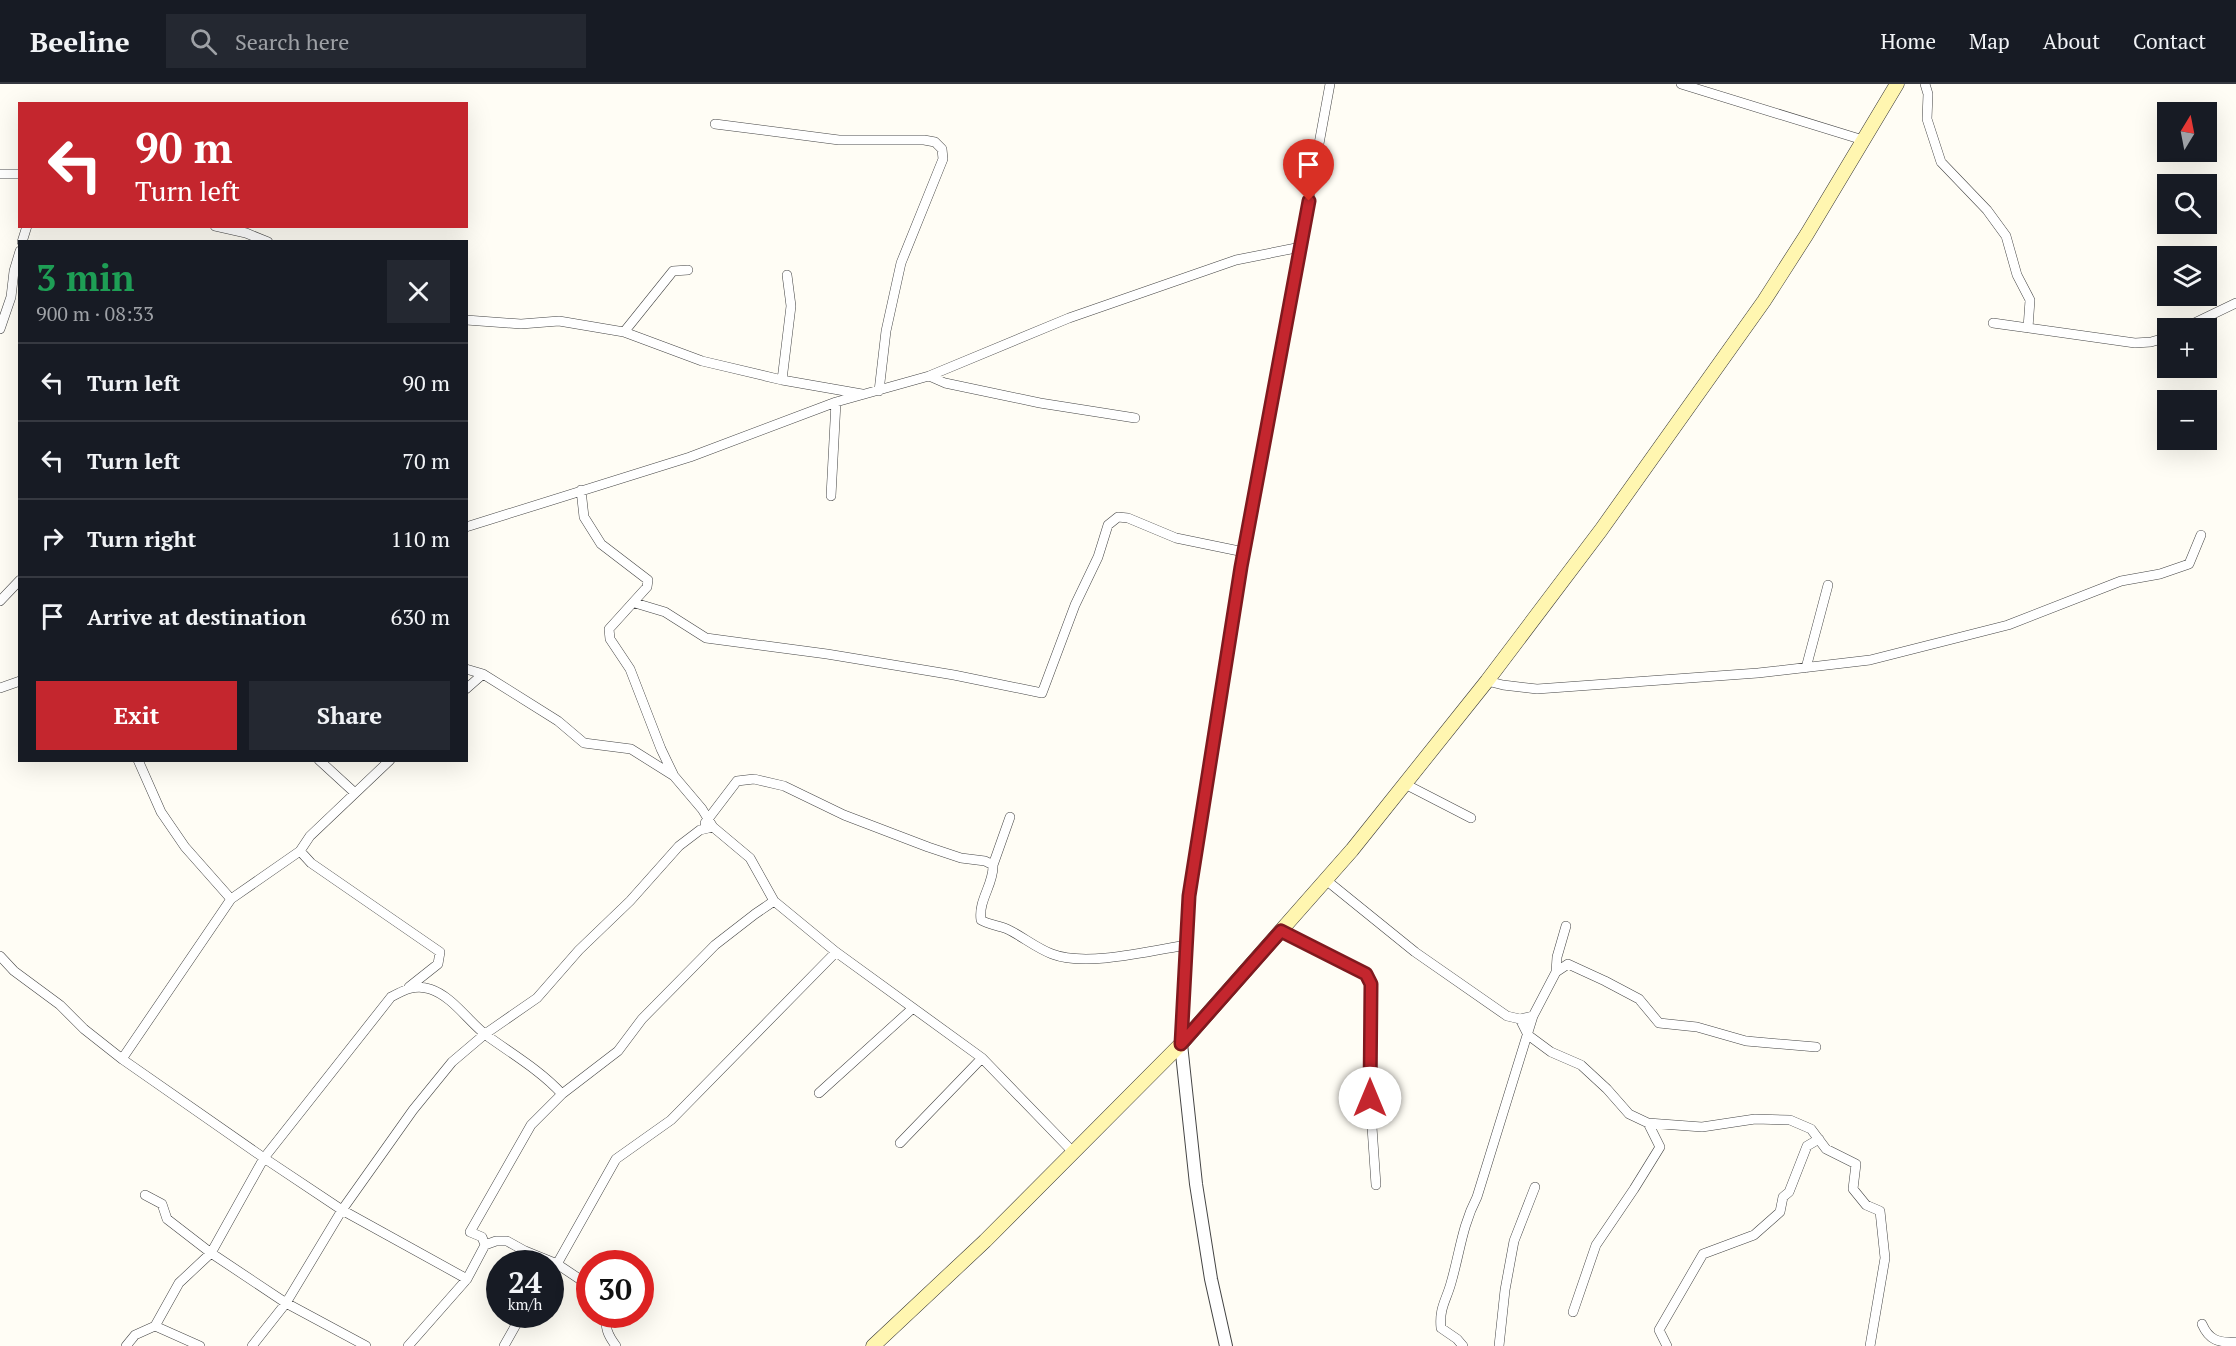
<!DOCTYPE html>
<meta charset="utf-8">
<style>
body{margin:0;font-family:"PT Serif",serif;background:#242831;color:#f1f3f6;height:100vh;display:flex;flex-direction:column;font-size:22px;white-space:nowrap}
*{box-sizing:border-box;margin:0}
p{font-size:20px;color:#9ea1a6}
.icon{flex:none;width:33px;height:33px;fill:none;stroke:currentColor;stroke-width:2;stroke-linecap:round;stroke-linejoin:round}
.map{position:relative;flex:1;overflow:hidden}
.details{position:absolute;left:18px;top:156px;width:450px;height:522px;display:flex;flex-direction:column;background:#171b24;border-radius:0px;box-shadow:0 6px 24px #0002}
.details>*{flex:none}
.top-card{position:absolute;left:18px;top:18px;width:450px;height:126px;border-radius:0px;box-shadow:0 6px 24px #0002;background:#c4262e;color:#fff;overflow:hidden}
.needle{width:39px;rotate:10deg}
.fabs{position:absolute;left:2157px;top:18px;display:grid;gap:12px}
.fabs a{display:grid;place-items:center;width:60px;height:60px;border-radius:0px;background:#171b24;box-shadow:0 6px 24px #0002;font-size:30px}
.speed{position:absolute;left:486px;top:1166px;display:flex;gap:12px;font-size:30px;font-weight:700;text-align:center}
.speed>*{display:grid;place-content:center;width:78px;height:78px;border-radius:50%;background:#171b24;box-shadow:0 6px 24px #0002;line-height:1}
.speed small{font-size:15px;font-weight:400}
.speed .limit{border:9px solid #d22;background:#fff;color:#111}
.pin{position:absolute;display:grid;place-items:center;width:51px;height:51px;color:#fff;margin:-62px -26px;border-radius:50% 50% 50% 0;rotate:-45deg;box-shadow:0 0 6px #0007}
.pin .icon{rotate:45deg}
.me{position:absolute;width:66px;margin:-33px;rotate:0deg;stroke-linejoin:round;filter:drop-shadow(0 0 4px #0008)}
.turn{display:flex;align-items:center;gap:21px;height:126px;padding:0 18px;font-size:27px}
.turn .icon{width:78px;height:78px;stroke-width:2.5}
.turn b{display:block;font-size:42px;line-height:51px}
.round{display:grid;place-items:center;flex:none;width:63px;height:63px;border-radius:0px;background:#242831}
.overview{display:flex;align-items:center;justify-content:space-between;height:102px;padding:0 18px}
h1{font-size:36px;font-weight:600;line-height:45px;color:#1e9e55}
.primary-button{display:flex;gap:12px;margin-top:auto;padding:12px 18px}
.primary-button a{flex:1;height:69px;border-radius:0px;background:#c4262e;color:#fff;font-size:24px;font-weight:600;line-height:69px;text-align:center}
.primary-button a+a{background:#242831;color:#f1f3f6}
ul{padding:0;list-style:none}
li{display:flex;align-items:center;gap:18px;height:78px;padding:0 18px;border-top:2px solid #363941}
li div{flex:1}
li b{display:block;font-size:22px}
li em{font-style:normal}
header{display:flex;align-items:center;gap:36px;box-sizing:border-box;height:84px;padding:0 30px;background:#171b24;border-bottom:2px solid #363941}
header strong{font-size:28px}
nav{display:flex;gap:33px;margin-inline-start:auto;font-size:21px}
.search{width:420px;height:54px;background:#242831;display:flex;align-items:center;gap:15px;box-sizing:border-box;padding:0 21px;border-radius:0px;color:#9ea1a6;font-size:22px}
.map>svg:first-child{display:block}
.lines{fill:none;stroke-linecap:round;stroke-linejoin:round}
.minor-casing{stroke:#444;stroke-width:10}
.tertiary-casing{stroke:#444;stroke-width:14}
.secondary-casing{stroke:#333;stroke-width:15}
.minor{stroke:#fff;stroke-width:9}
.tertiary{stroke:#fff;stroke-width:12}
.secondary{stroke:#fff6b0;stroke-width:14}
.route-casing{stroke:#7f191e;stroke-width:15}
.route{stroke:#c4262e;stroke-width:10}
</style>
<header>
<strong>Beeline</strong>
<div class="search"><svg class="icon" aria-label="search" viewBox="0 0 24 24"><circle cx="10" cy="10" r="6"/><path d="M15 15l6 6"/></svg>Search here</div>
<nav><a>Home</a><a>Map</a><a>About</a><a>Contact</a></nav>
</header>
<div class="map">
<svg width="2236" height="1262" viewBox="0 0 2236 1262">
<rect width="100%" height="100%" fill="#fffdf5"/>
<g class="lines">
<defs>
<path id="minor" d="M1681,0L1863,56
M1925,0L1928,10L1927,35L1941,78L1987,126L2006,152L2017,191L2030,216L2028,244
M715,40L839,56H924L935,58L942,65L943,75L901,179L886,247L879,307
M0,90H20
M215,142L246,149L268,158
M22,158L27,142
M466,236L521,240L559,237L624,248L702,277L782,296L862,310
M1993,239L2135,259L2151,258L2168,253
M2184,244L2236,219
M0,245L11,213L14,187L20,167
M624,248L673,187L688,186
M929,292L945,299L1040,319L1135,334
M782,296L791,222L787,191
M581,406L584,433L601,460L648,496L647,503L609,545L610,555L630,585L661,665L674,692L702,725L713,743L750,774L774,817L836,868L982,974L1073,1068
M831,412L836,318
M466,443L690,373L836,318L929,292L1069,234L1236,176L1301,163
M0,517L20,496
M635,519L665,528L706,554L827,570L954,591L1042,609L1075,521L1098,473L1108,441L1118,433L1128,434L1176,454L1244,468
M1806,584L1828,501
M466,585L483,590L558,637L584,659L631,665L674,692
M1487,597L1503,601L1537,605L1758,589L1870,576L2008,541L2121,497L2160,490L2189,480L2201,451
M0,604L20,597
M466,605L483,590
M138,676L161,728L185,763L231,815
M319,676L355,709
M390,676L310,752L300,767L311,779L440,868L438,880L409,903
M1405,700L1471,734
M705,739L737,697L754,695L784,702L844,731L928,763L961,774L985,777L993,781C994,800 978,816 981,836C989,841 998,841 1007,845C1022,852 1036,864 1052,870C1086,883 1150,867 1186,861
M993,781L1010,733
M1326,796L1415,868L1507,932L1520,935L1533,932L1556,888L1568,880L1605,897L1639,915L1659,939L1697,943L1746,957L1816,963
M1281,847L1366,890L1371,899L1370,1014L1376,1101
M0,872L14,887L60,921L84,945L122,975L264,1074L342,1126L467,1195
M1556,888L1557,873L1566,842
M1520,935L1528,951L1551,968L1581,981L1607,1005L1629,1030L1648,1039L1702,1043L1755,1035L1790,1036L1811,1045L1826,1065L1856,1080L1853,1105L1866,1121L1880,1127L1885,1174L1870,1262
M1181,960L1189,812L1241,483L1330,0
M122,975L231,815L300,767
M819,1009L913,924
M900,1059L982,974
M145,1111L162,1120L167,1135L211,1169L286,1219L366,1262
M485,1161L496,1157H507L525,1167L557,1180L590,1202
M557,1180L616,1075L671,1036L836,868
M1573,1228L1596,1161L1634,1105L1660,1063L1648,1039
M605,1230C606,1245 607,1250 616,1262
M629,1230L631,1231
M2202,1240C2209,1256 2218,1259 2236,1258
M155,1242L200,1262
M126,1262L135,1251L155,1242L179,1199L211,1169L264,1074L391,913C404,906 415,900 430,905C452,912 468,937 486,951C512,970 540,986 562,1010
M252,1262L286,1219L342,1126L413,1026L452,978L485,950L537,914L579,866L630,817L679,762L700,746L713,743
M408,1262L467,1195L485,1161L482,1153L470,1148L531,1041L562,1010L618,967L642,935L715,861L755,830L774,817
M504,1262L522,1230
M1463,1262L1457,1255L1441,1244C1439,1224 1446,1217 1451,1199C1460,1168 1462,1142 1477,1113L1533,932
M1499,1262L1505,1206L1514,1157L1535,1103
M1667,1262L1659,1246L1703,1170L1754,1151L1780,1128L1783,1113L1789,1108L1807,1062L1819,1055"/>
<path id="tertiary" d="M1181,960L1196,1100L1211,1195L1226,1262"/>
<path id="secondary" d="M873,1262L985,1157L1181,960L1352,766L1487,597L1601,446L1764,217L1807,150L1897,0"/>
</defs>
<use href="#minor" class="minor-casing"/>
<use href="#tertiary" class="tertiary-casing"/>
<use href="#secondary" class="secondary-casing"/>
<use href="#minor" class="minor"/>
<use href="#tertiary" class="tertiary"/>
<use href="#secondary" class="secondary"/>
</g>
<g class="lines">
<defs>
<path id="route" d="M1309,117L1241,483L1189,812L1181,960L1281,847L1366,890L1371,900L1370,1014"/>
</defs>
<use href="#route" class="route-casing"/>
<use href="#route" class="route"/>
</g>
</svg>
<div class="fabs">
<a><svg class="needle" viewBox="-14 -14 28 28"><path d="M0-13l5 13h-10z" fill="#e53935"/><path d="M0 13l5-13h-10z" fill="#9ea1a6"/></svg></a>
<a><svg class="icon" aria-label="search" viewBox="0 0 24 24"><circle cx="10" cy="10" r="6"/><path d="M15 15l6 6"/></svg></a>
<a><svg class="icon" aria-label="layers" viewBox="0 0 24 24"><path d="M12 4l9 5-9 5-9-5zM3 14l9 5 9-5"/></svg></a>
<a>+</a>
<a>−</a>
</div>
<div class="speed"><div>24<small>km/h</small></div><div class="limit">30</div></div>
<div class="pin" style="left:1309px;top:117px;background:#d93025"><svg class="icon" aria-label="arrive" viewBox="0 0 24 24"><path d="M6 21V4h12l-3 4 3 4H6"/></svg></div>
<svg class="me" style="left:1370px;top:1014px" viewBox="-20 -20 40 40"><circle r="19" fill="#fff"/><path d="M0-13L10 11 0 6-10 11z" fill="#c4262e"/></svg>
<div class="top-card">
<div class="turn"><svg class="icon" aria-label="left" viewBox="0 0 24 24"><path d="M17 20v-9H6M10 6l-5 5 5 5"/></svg><div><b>90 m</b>Turn left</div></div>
</div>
<section class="details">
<div class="overview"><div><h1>3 min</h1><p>900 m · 08:33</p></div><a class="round"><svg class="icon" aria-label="close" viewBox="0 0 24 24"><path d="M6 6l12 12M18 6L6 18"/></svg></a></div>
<ul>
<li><svg class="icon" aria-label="left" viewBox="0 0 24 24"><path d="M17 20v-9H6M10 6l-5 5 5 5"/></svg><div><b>Turn left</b></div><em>90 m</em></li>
<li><svg class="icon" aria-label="left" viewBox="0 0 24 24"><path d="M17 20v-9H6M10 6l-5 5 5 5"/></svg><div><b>Turn left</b></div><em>70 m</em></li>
<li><svg class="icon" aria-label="right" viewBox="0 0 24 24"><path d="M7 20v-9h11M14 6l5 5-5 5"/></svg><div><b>Turn right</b></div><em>110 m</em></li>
<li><svg class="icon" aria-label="arrive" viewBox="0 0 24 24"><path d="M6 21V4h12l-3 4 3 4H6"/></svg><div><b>Arrive at destination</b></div><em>630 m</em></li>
</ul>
<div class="primary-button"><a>Exit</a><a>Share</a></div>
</section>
</div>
